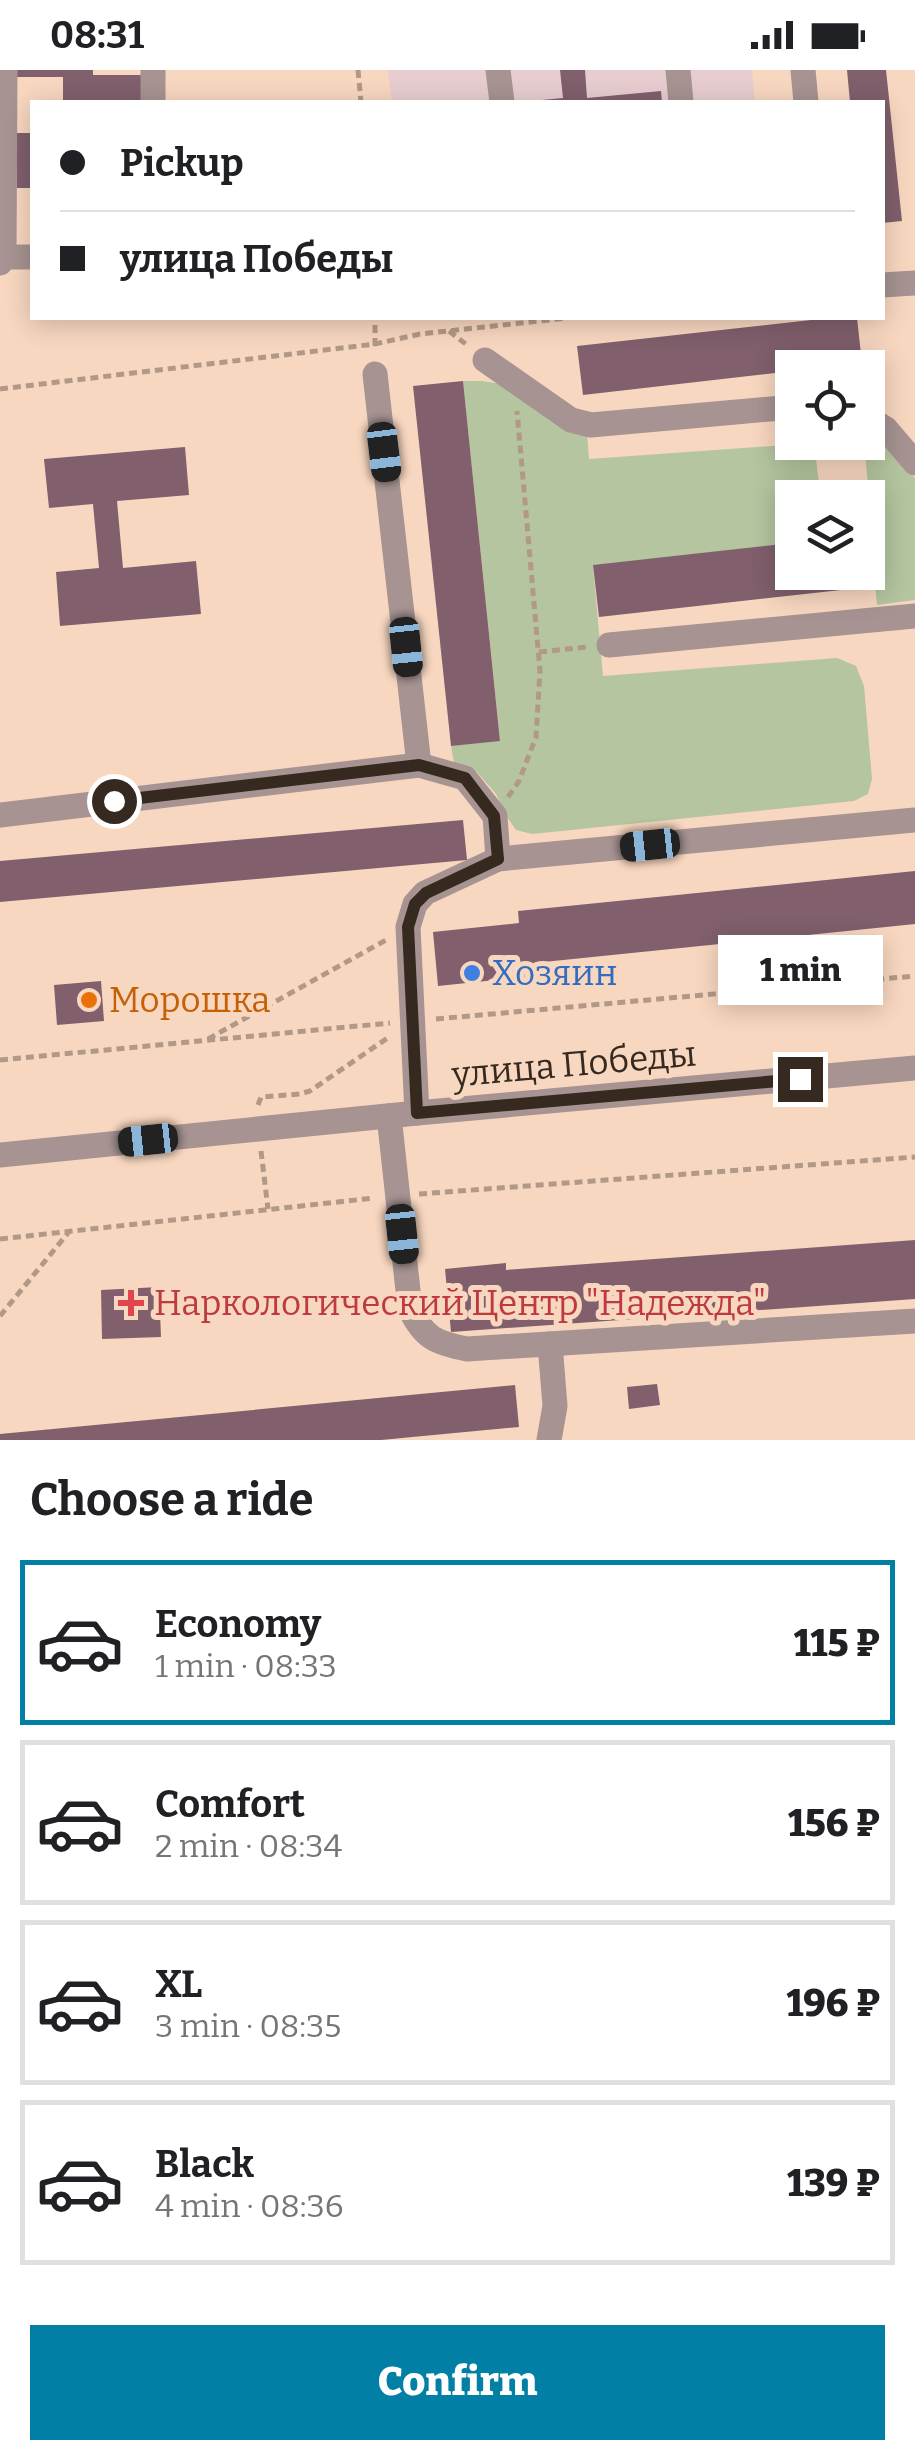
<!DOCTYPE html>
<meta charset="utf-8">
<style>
:root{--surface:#fff;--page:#f6f6f6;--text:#202124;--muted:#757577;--line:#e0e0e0;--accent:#017fa5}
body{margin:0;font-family:Bitter,serif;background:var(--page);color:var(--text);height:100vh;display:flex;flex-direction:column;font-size:38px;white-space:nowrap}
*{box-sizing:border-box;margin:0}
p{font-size:32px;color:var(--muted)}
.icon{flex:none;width:55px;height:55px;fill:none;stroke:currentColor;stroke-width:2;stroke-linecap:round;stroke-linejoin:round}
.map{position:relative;height:1370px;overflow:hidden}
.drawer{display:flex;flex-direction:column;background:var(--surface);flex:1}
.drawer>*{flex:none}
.top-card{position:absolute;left:30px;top:30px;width:855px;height:220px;border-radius:0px;box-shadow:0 5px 25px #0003;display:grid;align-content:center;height:220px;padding:0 30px;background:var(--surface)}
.controls{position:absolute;left:775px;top:280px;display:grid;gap:20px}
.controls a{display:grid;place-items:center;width:110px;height:110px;border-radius:0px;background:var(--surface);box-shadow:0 5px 25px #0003;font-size:50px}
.end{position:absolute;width:45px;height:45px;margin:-22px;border:12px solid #362920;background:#fff;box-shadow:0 0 0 5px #fff}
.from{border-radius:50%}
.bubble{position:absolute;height:70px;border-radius:0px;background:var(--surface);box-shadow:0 5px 25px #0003;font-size:32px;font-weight:800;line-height:70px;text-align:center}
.car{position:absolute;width:30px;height:60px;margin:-30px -15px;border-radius:12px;box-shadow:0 0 8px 2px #0007;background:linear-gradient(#222 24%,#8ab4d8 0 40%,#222 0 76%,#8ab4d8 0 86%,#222 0)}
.top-card b{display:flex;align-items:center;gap:35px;height:95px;font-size:38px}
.top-card b+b{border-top:2px solid var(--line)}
.top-card i{width:25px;height:25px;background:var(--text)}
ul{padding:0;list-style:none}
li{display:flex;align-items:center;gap:30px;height:165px;margin:0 20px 15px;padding:0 10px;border:5px solid var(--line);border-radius:0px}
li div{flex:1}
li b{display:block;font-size:38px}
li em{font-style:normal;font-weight:800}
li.current{border-color:var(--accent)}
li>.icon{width:90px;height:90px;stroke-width:1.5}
h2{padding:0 30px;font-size:45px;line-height:120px}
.button{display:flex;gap:20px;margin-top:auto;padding:20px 30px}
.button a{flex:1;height:115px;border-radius:0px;background:var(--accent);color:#fff;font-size:40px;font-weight:800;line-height:115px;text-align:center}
.status{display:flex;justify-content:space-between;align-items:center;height:70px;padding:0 50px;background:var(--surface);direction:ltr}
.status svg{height:28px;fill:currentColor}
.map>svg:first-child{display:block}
.education{fill:#e7cdd0}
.green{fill:#b4c59f}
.building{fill:#815f6d}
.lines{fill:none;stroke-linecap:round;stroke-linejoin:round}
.path{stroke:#b29987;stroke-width:5;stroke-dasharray:8 5;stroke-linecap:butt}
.minor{stroke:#a69392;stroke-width:25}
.route{stroke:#362920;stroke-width:12}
.shop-dot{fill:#3f7fe0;stroke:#f8d7c0;stroke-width:4}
.food-dot{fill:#e8710a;stroke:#f8d7c0;stroke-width:4}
.health-dot{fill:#e0444e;stroke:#f8d7c0;stroke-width:4}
.labels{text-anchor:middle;stroke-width:10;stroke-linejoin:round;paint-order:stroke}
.shop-label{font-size:35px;fill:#366cbe;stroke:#f8d7c0;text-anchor:start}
.food-label{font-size:35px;fill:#c56008;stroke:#f8d7c0;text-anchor:start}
.street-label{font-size:35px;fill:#362920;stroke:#f8d7c0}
.health-label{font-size:35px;fill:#be3a42;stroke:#f8d7c0;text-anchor:start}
</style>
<div class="status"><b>08:31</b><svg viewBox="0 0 49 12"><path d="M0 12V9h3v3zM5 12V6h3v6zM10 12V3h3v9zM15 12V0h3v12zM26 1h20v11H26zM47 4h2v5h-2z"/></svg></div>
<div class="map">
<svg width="915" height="1370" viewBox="0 0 915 1370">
<rect width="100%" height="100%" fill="#f8d7c0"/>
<!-- education -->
<polygon class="education" points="388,0 752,0 755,32 392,32"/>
<!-- green -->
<polygon class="green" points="463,311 482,311 502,314 587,364 589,389 814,373 820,422 868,416 864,373 868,372 868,370 884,376 915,408 915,530 877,535 870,464 868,465 868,428 792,428 792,473 593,496 603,606 837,588 856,596 864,616 872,709 868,724 854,731 532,764 516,760 507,747 496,724 476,701 454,693 451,676 500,670"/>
<!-- building -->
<g class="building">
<polygon points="17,0 93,0 93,5 143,5 143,32 63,32 63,7 17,7"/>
<polygon points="560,0 585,0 587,28 661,21 662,32 542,32 542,30 563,28"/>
<polygon points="847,0 886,0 902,151 882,153 882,32 850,32"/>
<rect x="17" y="63" width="15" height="55"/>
<polygon points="829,248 857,248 862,293 826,298 792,298 792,301 583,325 577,276"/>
<polygon points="463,311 500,671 451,676 413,316"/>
<polygon points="185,377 189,425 117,431 123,498 196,491 201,544 60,556 56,502 99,498 93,434 49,438 44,389"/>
<polygon points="871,464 877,516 599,547 593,495 792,473 792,502 868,502 868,465"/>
<polygon points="463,750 467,790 0,832 0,791"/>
<polygon points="915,801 915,854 524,894 525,907 438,916 433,862 519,853 518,841"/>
<polygon points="101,911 104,951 57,955 54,915"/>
<polygon points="915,1170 915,1229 451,1262 445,1199 506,1193 506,1200"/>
<polygon points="159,1217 161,1267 102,1269 101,1220"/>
<polygon points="657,1314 660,1335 629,1339 627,1317"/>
<polygon points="515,1315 519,1357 381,1370 0,1370 0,1364"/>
</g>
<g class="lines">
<!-- path -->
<g class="path">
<polyline points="358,0 361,32"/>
<polyline points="449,261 467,275"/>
<polyline points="375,276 375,248"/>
<polyline points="0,319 375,274 420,264 567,248"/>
<polyline points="539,582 587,577"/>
<polyline points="508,727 519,711 536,667 540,601 517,341"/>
<polyline points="436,949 915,906"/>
<polyline points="208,969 386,870"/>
<polyline points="0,990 390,953"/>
<polyline points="258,1035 261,1027 300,1024 310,1021 389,967"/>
<polyline points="261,1081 268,1139"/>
<polyline points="419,1124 915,1087"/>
<polyline points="0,1169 374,1128"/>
<polyline points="0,1246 68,1163"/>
</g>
<!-- minor -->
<g class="minor">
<polyline points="153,0 153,32"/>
<polyline points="498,0 502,32"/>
<polyline points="678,0 681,32"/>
<polyline points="803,0 806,32"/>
<polyline points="4,187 32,187"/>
<polyline points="0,193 4,187 5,0"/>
<polyline points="882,215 915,213"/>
<polyline points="485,290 571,350 591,355 792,337"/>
<polyline points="868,348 886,359 915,393"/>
<polyline points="609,575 915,546"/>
<polyline points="419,695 465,708 495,746 498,789"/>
<polyline points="0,745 419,695 375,304"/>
<polyline points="417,1043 408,857 415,834 425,823 498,789 915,750"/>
<path d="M389,1046L410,1239C424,1268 436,1273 467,1279L915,1251"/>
<polyline points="0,1085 417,1043 915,998"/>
<polyline points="549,1370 555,1336 550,1274"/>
</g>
</g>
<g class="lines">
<!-- route -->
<polyline class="route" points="114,731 419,695 465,708 494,746 498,789 426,823 415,834 408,857 417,1043 800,1009"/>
</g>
<!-- markers -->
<circle class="shop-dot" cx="472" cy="903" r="10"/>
<circle class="food-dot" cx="89" cy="930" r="10"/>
<path class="health-dot" d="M126 1218h10v10h10v10h-10v10h-10v-10h-10v-10h10z"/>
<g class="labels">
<!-- shop labels -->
<g class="shop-label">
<text x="492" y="915">Хозяин</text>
</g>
<!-- food labels -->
<g class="food-label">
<text x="109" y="942">Морошка</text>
</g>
<!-- street labels -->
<g class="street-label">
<text transform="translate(574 994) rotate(-5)" y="12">улица Победы</text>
</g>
<!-- health labels -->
<g class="health-label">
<text x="154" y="1245">Наркологический Центр "Надежда"</text>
</g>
</g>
</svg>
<div class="controls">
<a><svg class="icon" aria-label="locate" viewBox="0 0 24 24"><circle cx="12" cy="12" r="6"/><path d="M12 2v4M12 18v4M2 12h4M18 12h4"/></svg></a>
<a><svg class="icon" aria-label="layers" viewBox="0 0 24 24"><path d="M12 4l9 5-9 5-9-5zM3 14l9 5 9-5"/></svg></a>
</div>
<i class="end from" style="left:114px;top:731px"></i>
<i class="end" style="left:800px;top:1009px"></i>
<div class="bubble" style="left:718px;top:865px;width:165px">1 min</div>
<i class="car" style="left:384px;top:382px;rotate:173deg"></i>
<i class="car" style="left:406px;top:577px;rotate:174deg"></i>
<i class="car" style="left:650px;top:775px;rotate:264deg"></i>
<i class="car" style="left:148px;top:1070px;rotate:264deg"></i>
<i class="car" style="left:402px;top:1164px;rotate:174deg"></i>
<div class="top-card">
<b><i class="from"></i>Pickup</b>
<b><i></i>улица Победы</b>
</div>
</div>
<section class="drawer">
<h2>Choose a ride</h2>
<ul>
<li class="current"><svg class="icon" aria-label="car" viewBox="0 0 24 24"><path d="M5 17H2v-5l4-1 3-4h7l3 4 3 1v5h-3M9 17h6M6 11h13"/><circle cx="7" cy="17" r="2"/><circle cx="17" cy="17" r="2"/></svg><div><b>Economy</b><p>1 min · 08:33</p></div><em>115 ₽</em></li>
<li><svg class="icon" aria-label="car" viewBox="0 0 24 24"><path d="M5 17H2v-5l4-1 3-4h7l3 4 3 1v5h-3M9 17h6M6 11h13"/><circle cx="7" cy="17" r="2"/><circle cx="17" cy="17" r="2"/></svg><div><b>Comfort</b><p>2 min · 08:34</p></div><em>156 ₽</em></li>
<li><svg class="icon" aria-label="car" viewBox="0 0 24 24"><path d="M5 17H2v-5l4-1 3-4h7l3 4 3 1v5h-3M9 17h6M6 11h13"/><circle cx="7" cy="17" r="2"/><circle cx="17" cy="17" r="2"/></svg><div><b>XL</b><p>3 min · 08:35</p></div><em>196 ₽</em></li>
<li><svg class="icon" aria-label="car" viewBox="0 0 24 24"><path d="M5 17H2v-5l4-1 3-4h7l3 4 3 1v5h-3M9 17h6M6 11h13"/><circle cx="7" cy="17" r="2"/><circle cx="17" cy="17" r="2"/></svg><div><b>Black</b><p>4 min · 08:36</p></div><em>139 ₽</em></li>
</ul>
<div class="button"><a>Confirm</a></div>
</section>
